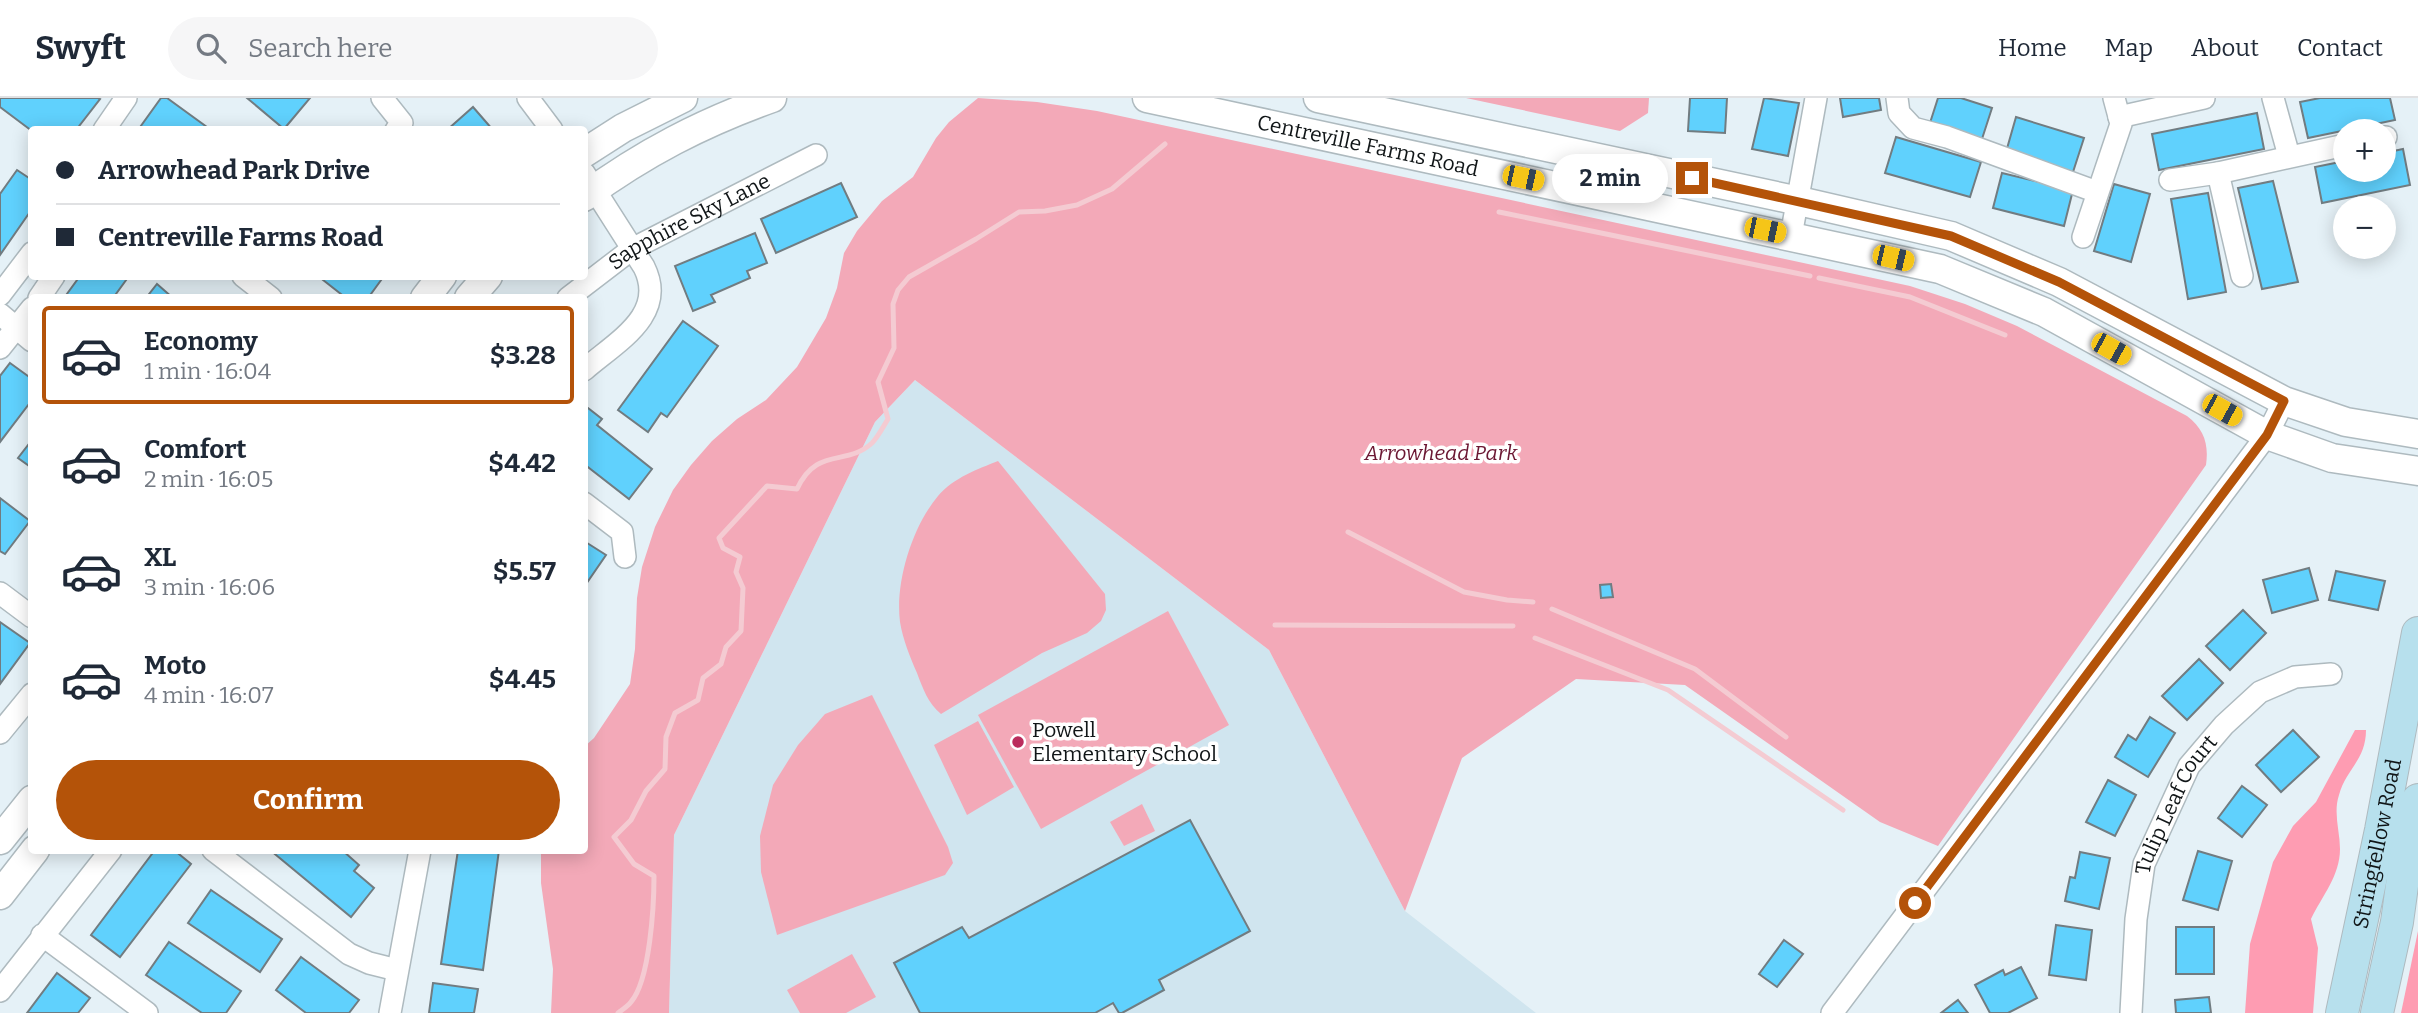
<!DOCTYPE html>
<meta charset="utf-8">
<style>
:root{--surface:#fff;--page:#f6f6f7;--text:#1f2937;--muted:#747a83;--line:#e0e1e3;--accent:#b45309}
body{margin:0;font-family:Bitter,serif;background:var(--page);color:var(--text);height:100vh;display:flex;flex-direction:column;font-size:26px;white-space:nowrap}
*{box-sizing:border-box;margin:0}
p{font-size:23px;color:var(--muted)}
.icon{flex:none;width:38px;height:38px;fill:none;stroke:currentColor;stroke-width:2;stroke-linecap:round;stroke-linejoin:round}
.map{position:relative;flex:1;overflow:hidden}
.details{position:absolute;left:28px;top:196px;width:560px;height:560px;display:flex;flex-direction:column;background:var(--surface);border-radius:7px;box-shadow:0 4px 18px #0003}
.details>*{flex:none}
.hud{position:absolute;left:28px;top:28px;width:560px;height:154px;border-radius:7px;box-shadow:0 4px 18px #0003;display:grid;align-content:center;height:154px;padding:0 28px;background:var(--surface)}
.tools{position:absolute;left:2333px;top:21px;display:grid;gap:14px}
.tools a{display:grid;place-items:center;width:63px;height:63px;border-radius:50%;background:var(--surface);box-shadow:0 4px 18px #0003;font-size:35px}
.end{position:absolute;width:32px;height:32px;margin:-16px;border:9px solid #b45309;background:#fff;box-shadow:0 0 0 4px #fff}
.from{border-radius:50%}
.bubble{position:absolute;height:49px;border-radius:24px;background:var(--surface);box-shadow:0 4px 18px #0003;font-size:23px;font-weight:700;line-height:49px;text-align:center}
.car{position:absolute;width:21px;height:42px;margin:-21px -10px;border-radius:9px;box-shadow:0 0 5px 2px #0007;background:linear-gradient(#f5c518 24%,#345 0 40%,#f5c518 0 76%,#345 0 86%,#f5c518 0)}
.hud b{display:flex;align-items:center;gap:24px;height:66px;font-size:26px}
.hud b+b{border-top:2px solid var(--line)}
.hud i{width:18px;height:18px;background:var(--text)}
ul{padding:12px 0 0;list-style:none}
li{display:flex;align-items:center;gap:21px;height:98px;margin:0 14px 10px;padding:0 14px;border:4px solid transparent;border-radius:7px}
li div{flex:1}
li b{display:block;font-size:26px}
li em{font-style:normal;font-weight:700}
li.active{border-color:var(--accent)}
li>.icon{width:63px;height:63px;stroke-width:1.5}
.button{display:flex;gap:14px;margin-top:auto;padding:14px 28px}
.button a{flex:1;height:80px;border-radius:42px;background:var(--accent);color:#fff;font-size:28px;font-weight:700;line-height:80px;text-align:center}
header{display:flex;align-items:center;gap:42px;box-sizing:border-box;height:98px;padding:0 35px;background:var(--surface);border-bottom:2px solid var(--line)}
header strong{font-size:33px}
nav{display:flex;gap:38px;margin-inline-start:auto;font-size:24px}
.search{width:490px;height:63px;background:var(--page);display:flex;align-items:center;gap:18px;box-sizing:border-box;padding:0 24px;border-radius:38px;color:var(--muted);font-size:26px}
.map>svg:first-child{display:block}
.built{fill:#d0e5ef}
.green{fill:#f3a9b8}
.forest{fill:#fe9cb2}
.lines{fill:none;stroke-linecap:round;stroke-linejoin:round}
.stream{stroke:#f4cbd2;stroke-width:5}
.building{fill:#60d1fd;stroke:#717c81;stroke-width:2}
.minor-casing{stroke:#aebabf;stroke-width:24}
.tertiary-casing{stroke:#aebabf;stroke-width:31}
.secondary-casing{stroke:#aebabf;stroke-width:34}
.minor{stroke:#fff;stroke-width:21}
.tertiary{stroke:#fff;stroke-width:28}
.secondary{stroke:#b7e0ed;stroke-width:32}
.route{stroke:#b45309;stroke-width:9}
.poi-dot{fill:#bb2d5d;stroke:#fff;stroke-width:2.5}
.labels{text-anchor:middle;stroke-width:7;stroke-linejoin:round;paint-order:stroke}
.street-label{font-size:21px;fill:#101517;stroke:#fff}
.park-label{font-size:21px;font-style:italic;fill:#6b1733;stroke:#fff}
.poi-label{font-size:21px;fill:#101517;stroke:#fff;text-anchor:start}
</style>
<header>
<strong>Swyft</strong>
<div class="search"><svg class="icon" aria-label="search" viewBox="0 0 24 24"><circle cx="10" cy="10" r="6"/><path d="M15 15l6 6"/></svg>Search here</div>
<nav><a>Home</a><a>Map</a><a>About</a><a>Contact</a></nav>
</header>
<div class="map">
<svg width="2418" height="915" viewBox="0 0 2418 915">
<rect width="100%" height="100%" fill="#e5f1f7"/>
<!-- built -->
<polygon class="built" points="915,282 1269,552 1405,813 1536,915 669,915 674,737 875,324"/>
<!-- green -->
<g class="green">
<path d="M978,0L1037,4L1097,13L1910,188L1965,206L2017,228L2187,318C2204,331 2209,346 2206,367L1938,748L1880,724L1685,587L1576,581L1462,660L1405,813L1269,552L915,282L875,324L674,737L669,915H551L553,871L541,785V753L584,752L585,648L594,640L630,586L635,551L637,500L642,469L655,429L673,392L691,367L712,343L737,321L766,302L797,269L826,220L837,190L844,155L857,133L882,103L913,79L936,40L949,24Z"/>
<polygon points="1466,0 1649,0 1648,15 1620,33"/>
<path d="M998,363L1105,496L1106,512L1101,523L1087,535L1042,555L941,616C928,605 923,591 917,575C910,559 903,542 900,524C895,484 912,429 938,398C953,380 978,371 998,363Z"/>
<polygon points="1168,513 1229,627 1041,731 978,617"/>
<polygon points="872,597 948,749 953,765 945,777 777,837 761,774 760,738 773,687 798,647 825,616"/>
<polygon points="978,623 1014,689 967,717 934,647"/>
<polygon points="1142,706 1155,733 1124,748 1110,724"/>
<polygon points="852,856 876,899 846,915 800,915 787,892"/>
</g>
<!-- forest -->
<g class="forest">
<path d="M2355,632H2366C2366,662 2346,671 2339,697C2333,715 2340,733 2340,751C2340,778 2322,798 2311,821L2318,850L2313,915H2245L2250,846L2273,764L2293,728L2316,704Z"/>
<polygon points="2418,833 2418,915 2401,915"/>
</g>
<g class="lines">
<!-- stream -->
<g class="stream">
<polyline points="1499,114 1810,178"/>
<polyline points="1819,180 1910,199 2005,237"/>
<polyline points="1348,434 1464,494 1507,502 1533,504"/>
<polyline points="1552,511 1695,571 1786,639"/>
<polyline points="1275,527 1513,528"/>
<polyline points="1535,540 1668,592 1843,712"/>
<path d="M618,915C622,912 628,908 631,904C650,882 654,807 654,778L634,766L614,739L631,722L646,693L665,671L666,639L675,615L698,602L703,580L721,566L726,549L741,533L743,490L736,474L740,459L723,450L719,440L767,388L797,391C817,348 846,369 872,345C878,339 883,329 888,321L878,284L894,250L893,206L898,192L909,179L976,141L1019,114L1045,113L1077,107L1112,91L1165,46"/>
</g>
</g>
<!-- building -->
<g class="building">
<polygon points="0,0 98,0 100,1 76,32 32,33 0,9"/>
<polygon points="161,0 167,0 211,32 138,32"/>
<polygon points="247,0 310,0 284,31"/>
<polygon points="1690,0 1727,0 1725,35 1688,33"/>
<polygon points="1764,0 1799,5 1788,58 1752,51"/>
<polygon points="1840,0 1879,0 1881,12 1843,19"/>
<polygon points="1938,0 1961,0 1992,10 1981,44 1929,28"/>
<polygon points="2320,0 2390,0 2395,22 2308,40 2300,4"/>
<polygon points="473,9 493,32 447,32"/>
<polygon points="2257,15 2264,51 2159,72 2152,36"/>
<polygon points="2016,19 2084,40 2073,74 2006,54"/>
<polygon points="1896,39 1981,64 1970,99 1885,75"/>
<polygon points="2403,51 2410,87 2322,105 2315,69 2345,63 2345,72 2384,72 2384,55"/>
<polygon points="17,72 32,82 32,111 0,157 0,96"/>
<polygon points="2002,75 2073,92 2064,128 1993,110"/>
<polygon points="2273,83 2298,184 2262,191 2238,90"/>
<polygon points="841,85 857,119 776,155 761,121"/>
<polygon points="2114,86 2150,96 2131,164 2094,153"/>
<polygon points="2208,95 2226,194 2188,201 2171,101"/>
<polygon points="755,135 767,165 747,173 750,180 711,197 715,204 693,213 675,168"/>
<polygon points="80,178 129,178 113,200 64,200"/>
<polygon points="318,178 384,178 368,200 346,200"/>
<polygon points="157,186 173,200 146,200"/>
<polygon points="683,223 718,248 667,319 661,315 648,334 618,312"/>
<polygon points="10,265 32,281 32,302 0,344 0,278"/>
<polygon points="588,310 602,321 597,327 652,371 629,401 584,366 584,314"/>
<polygon points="32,342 32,370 18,360"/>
<polygon points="0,400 30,423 5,456 0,453"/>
<polygon points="584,443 606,457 584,489"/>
<polygon points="2309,470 2318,502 2272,515 2263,482"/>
<polygon points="2336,473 2385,483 2378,512 2329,502"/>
<polygon points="1611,486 1613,499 1601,500 1600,487"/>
<polygon points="2243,512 2266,535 2230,572 2206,548"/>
<polygon points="0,524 30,545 0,586"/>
<polygon points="2199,561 2223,585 2187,622 2162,598"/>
<polygon points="2150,619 2175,635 2148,679 2115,659 2128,637 2136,642"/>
<polygon points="2293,632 2319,659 2281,694 2256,667"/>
<polygon points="2108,682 2136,697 2115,738 2086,724"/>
<polygon points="2242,688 2267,707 2242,739 2218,720"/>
<polygon points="1190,722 1250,833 1159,882 1164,892 1122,915 1119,915 1113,905 1095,915 920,915 894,865 962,829 969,840"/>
<polygon points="155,752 174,752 191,766 120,859 91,837"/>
<polygon points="270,752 342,752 359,767 354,773 374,790 351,819"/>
<polygon points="458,752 499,752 483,872 441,866"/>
<polygon points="2198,753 2232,763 2218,812 2183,802"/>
<polygon points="2080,754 2110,760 2099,811 2065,803 2070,779 2075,780"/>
<polygon points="211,792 282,841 260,874 188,825"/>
<polygon points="2056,827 2092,832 2086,882 2049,877"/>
<rect x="2176" y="829" width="38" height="47"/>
<polygon points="1784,842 1803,856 1777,889 1759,876"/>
<polygon points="169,844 241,893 226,915 202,915 146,877"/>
<polygon points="301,859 359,902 349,915 306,915 276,892"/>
<polygon points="2021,869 2037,900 2008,915 1990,915 1975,887 2003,872 2005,877"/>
<polygon points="57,875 90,900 78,915 27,915"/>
<polygon points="433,885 478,891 474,915 429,915"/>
<polygon points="2209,899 2211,915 2176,915 2175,902"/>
<polygon points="1958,902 1968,915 1941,915"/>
</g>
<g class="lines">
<defs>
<g id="minor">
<polyline points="382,0 402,25 396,32"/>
<polyline points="528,0 552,32"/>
<polyline points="1897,0 1899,15 1913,30 1947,39 2097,94"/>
<polyline points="2273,0 2289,58"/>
<polyline points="2119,19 2204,0"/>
<polyline points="104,32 126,0"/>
<polyline points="2384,39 2386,39"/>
<path d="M584,75L644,169C668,217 616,244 584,272"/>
<polyline points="2218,75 2242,178"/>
<polyline points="2170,82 2218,75 2345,47"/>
<polyline points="1791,138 1816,0"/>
<polyline points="2083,139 2121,26 2114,0"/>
<polyline points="243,178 271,200"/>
<polyline points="0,197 32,155"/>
<polyline points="39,200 54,178"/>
<path id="s1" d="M568,200L632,151L816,57"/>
<polyline points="0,216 32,243"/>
<polyline points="0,250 32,210"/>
<polyline points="584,405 622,434 625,459"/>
<polyline points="0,495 32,519"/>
<polyline points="0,635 32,596"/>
<polyline points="213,752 349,856 369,865 397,872"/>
<polyline points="42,837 147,915"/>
<polyline points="0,893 111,752"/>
<polyline points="390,915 420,752"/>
<polyline points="1832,915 2267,337 2284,303"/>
<path id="s2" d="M2131,915L2136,821L2144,766L2189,668L2224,627L2260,594L2295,579L2331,576"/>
</g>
<g id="tertiary">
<path id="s3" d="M1147,0L1940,171L2044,214L2267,337L2332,360L2418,373"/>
<polyline points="1318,0 1799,103 1951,138 2059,184 2284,303 2346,324 2418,336"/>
<polyline points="584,55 623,30 683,0"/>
<path d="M584,99C644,55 702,25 772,0"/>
<polyline points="425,200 442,178"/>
<polyline points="469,200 488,178"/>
<polyline points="0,742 32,702"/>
<polyline points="0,797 35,752"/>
</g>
<g id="secondary">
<path id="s4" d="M2342,915L2381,732L2418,535"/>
<polyline points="2377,915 2397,824 2407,751 2418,702"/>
</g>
</defs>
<!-- minor casing -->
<use href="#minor" class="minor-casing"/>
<!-- tertiary casing -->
<use href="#tertiary" class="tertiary-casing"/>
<!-- secondary casing -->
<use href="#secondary" class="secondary-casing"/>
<!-- minor -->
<use href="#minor" class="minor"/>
<!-- tertiary -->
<use href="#tertiary" class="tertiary"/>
<!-- secondary -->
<use href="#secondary" class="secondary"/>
</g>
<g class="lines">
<!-- route -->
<polyline class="route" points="1692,80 1951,138 2059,184 2284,303 2267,337 1915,805"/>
</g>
<!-- markers -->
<circle class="poi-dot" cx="1018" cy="644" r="7"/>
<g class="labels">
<!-- street labels -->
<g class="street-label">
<text dy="7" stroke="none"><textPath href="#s3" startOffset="226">Centreville Farms Road</textPath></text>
<text dy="7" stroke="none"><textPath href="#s1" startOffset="144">Sapphire Sky Lane</textPath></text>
<text dy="7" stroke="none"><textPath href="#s2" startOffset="217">Tulip Leaf Court</textPath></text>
<text dy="7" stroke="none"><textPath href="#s4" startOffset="173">Stringfellow Road</textPath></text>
</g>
<!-- park labels -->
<g class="park-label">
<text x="1441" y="362">Arrowhead Park</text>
</g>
<!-- poi labels -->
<g class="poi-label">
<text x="1032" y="639">Powell<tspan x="1032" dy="24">Elementary School</tspan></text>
</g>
</g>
</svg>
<div class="tools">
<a>+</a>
<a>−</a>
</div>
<i class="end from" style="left:1915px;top:805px"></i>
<i class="end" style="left:1692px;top:80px"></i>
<div class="bubble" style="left:1552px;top:56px;width:116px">2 min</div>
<i class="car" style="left:1523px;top:80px;rotate:102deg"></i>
<i class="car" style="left:1765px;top:132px;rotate:102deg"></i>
<i class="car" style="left:1893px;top:160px;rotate:103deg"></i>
<i class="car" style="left:2111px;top:251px;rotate:119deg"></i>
<i class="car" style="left:2222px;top:312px;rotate:119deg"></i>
<div class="hud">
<b><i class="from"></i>Arrowhead Park Drive</b>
<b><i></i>Centreville Farms Road</b>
</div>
<section class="details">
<ul>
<li class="active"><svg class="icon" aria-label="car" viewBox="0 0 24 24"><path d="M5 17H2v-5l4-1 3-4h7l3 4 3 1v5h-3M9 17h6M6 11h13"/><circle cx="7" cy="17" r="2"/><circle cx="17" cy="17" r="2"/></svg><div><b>Economy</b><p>1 min · 16:04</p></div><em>$3.28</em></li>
<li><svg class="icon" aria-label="car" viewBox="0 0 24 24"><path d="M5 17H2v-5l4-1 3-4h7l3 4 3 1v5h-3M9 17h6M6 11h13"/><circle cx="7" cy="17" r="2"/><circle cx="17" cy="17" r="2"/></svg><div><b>Comfort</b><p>2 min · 16:05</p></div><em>$4.42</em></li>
<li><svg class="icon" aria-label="car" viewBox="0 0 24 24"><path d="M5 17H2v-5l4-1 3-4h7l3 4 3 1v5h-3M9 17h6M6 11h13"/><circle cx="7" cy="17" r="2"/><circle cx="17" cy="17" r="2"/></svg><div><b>XL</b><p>3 min · 16:06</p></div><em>$5.57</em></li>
<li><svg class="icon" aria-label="car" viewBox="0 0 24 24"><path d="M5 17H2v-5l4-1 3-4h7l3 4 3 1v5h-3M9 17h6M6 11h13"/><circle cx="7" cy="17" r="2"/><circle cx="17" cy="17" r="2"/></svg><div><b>Moto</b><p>4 min · 16:07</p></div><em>$4.45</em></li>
</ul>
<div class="button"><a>Confirm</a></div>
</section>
</div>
